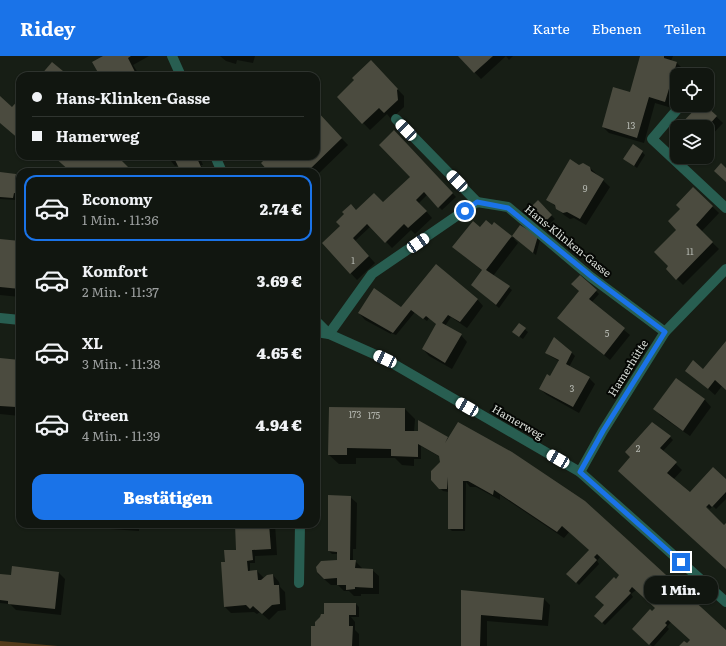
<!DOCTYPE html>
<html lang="de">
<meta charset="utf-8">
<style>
:root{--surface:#111610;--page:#1a1f19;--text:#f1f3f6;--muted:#9c9f9f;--line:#303530;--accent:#1a73e8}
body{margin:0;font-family:Literata,serif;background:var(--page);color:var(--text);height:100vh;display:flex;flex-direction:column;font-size:15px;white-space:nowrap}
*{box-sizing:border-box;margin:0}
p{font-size:13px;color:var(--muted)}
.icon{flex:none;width:22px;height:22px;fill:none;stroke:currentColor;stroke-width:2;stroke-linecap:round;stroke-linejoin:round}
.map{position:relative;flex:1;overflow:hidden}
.panel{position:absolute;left:16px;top:112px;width:304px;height:360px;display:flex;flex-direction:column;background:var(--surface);border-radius:12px;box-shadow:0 1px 3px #0004,0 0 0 1px var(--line)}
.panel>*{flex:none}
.top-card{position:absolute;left:16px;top:16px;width:304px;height:88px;border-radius:12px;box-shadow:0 1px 3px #0004,0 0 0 1px var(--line);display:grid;align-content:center;height:88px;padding:0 16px;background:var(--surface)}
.tools{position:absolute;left:670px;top:12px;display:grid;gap:8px}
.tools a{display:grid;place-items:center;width:44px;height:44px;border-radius:8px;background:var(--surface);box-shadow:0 1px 3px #0004,0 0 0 1px var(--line);font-size:20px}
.end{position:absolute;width:18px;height:18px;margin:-9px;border:5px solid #1a73e8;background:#fff;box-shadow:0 0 0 2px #fff}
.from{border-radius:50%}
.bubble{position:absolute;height:28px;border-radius:12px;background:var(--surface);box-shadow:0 1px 3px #0004,0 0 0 1px var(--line);font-size:13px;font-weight:800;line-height:28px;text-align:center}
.car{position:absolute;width:12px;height:24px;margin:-12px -6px;border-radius:5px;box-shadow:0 0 3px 1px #0007;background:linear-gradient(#fff 24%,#345 0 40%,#fff 0 76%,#345 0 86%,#fff 0)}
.top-card b{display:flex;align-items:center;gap:14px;height:38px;font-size:15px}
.top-card b+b{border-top:1px solid var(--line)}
.top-card i{width:10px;height:10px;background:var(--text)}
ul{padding:7px 0 0;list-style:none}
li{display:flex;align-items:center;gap:12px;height:66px;margin:0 8px 6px;padding:0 8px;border:2px solid transparent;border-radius:12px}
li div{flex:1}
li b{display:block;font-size:15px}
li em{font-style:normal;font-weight:800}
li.current{border-color:var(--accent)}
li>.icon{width:36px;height:36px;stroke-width:1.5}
.primary-button{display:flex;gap:8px;margin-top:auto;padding:8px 16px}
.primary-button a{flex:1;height:46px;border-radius:12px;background:var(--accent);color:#fff;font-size:16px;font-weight:800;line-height:46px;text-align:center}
header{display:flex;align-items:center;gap:24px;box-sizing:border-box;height:56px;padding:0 20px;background:var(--accent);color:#fff}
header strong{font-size:19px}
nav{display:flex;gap:22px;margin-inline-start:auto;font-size:14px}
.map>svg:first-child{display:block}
.green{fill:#543b1b}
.shadow{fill:#0007}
.building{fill:#4b4b3f}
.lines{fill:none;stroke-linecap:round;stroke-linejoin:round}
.minor{stroke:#285e51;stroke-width:10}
.route{stroke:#1a73e8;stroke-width:5}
.labels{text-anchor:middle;stroke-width:4;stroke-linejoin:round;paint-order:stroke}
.number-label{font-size:9px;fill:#b6b9b2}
.street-label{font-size:11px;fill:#d9ded8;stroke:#050704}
</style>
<header>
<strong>Ridey</strong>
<nav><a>Karte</a><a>Ebenen</a><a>Teilen</a></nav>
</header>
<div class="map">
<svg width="726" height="590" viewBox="0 0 726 590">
<rect width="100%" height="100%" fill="#171e15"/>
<!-- green -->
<polygon class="green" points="0,585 58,590 0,590"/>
<!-- shadow -->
<g class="shadow">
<polygon points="105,0 149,0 133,9 140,20 101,20"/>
<polygon points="220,0 255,0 253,7 237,4 236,8 226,5"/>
<polygon points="459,0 513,0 509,4 506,0 481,23"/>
<polygon points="641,0 673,0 671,5 677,7 683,13 682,19 677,19 677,34 672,52 655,47 644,87 609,77 603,71 631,37"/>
<polygon points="377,12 404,40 404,51 391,63 387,58 370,74 338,41"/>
<polygon points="701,49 704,49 723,67 707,84 707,71 679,71"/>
<polygon points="316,56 348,89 316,120 316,116 271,116 269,100 316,100"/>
<polygon points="394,75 456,141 442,154 427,139 419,147 432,162 415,178 411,174 392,192 371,170 355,185 375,207 357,224 323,187 356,155 383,147 411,121"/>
<polygon points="642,96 645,99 637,112 625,103"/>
<polygon points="167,100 199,100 203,109 201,109 203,114 199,116 182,116 179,109 175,110"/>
<polygon points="579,110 590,112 610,131 586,169 574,162 570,163 564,159 548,143"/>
<polygon points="0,117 15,119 18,122 18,125 20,125 20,140 16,139 16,144 0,143"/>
<polygon points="693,132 719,157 701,176 719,193 683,229 667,213 670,210 678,174"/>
<polygon points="538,146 555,163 548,169 532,152"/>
<polygon points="494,168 512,182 520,171 540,184 536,199 515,182 514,183 518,187 493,220 512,234 499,252 476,232 483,215 453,191 481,172 492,170"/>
<polygon points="0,184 20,186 20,241 0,239"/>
<polygon points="580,220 599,238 591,247 630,279 610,304 559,262 580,235"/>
<polygon points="477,243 483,250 467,272 451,261 445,270 461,279 467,286 452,313 429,300 423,293 437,268 429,262 427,265 415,256 396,279 391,277 391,278 365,264 359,257"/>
<polygon points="519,269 528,276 523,283 517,279"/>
<polygon points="726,287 726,333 722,330 715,339 705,330 703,314"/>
<polygon points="547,297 572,297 575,300 569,311 589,322 595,328 579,357 547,339 540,333 551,321 559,305 550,300"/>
<polygon points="0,303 20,306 20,360 0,358"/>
<polygon points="676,324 705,344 711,351 690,380 661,360 655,353"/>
<polygon points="405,353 415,363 414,376 447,382 726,576 726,590 681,590 687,588 690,584 671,566 667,571 669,573 654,590 652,590 636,576 656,552 636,534 631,538 633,541 605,569 595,560 605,549 616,524 620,519 600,501 597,505 599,508 579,529 571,521 590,494 569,476 564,482 500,439 500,444 476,431 470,431 466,426 465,475 452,475 449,472 449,436 443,435 432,424 441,407 440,401 421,390 421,403 414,403 414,410 402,409 395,402 356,402 356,408 339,408 329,399"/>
<polygon points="670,381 673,384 663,395 682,414 673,424 690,438 726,424 726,443 716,453 713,450 710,453 706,450 705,451 724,470 726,468 726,512 626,421"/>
<polygon points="350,441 357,447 356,493 353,493 353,505 355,505 362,512 362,513 372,514 379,520 379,538 361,538 361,540 354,540 349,535 344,535 338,529 331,529 318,518 317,514 320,507 325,505 338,505 338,498 332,498 329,495"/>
<polygon points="40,468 139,468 139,475 111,473 107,470 99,470 99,473 42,470"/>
<polygon points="236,468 275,468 277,499 255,500 255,507 250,507 250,516 257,515 264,522 273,519 279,526 280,531 285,536 286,554 278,555 269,564 260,556 257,558 254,556 231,557 225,551 226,507 238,496"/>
<polygon points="59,517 65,523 61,559 16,554 10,548 0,547 0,519 11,520"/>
<polygon points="462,535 544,543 550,549 548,570 487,565 487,590 462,590"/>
<polygon points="356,548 359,551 359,561 351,561 355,566 355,574 359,578 359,590 312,590 316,571 326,559"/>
</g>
<!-- building -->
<g class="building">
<polygon points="103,0 131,0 128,2 137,20 100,20 92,6"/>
<polygon points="458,0 493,0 474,17"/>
<polygon points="640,0 664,0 664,2 677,6 665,46 649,41 637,82 602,71 613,31 630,36"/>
<polygon points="371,4 398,33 397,34 398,44 384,57 379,52 362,68 337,41 354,24 352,22"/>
<polygon points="52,6 69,20 40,20"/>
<polygon points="0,40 12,51 20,42 20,84 0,67"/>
<polygon points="699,49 705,49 717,60 707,71 678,71"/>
<polygon points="316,54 342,82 307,116 269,116 261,107 268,100 316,100"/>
<polygon points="394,74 453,137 438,152 424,136 416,144 427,155 408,172 404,168 385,187 367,168 353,182 369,200 350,218 322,187 340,170 336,166 344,158 342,156 351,148 356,154 374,137 383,146 410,121 379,89"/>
<polygon points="633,88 643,95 634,110 623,103"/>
<polygon points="53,100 117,100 130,113 127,116 71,116"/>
<polygon points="166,100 196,100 201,111 190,116 181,116 174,102 168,104"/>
<polygon points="570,103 579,109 583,107 590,111 591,115 604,123 580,163 567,156 563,157 556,153 555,149 546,144"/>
<polygon points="721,107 726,112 726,126 714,115"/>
<polygon points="0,116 16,118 15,124 20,124 20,138 14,137 13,142 0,141"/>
<polygon points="693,131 713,150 696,169 713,186 676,224 666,213 668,210 654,196 676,174 668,165 680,153 676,149"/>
<polygon points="538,144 552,159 545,166 530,152"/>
<polygon points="486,164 492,169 494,166 512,180 486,214 510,230 496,249 471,229 482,214 452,191 473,165 480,171"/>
<polygon points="520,169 538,180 533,197 512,180"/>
<polygon points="0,183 20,185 20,233 0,231"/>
<polygon points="436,208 478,243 460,266 448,259 442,267 462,278 445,307 422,293 436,268 426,260 423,263 411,254 393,277 358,257 374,232 401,251"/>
<polygon points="580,219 597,234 589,243 625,272 604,299 557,262 579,235 571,228"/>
<polygon points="519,267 526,272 519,281 512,276"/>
<polygon points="554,281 572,296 566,308 590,321 573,351 539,333 547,318 550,320 559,304 545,297"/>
<polygon points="726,285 726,334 715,324 708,333 685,315 693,304 703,313"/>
<polygon points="0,302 20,304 16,351 0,350"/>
<polygon points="676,322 705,343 683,375 653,353"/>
<polygon points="329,351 405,352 405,375 418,375 418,364 448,381 445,387 458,366 512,396 585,445 629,485 726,574 726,590 679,590 684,585 687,587 690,584 668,564 665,567 667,569 649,589 632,573 650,553 652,555 655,552 632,531 629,535 631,537 602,567 594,560 604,549 595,541 614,521 616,523 619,519 597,498 594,501 597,504 576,527 566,518 589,494 562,470 557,476 494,434 493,439 468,425 463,425 463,473 448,473 448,421 447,433 439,433 431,424 431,415 440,406 439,400 418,388 418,401 391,400 391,393 347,392 347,399 328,399"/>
<polygon points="652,366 671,380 660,392 677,406 667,417 690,436 713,411 726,423 726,436 712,451 709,448 706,451 724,469 726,467 726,513 618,415 630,401 625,396"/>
<polygon points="328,439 351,440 350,504 356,504 355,512 373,513 373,532 355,531 355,533 346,534 346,529 337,529 337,522 324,523 317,516 316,511 321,505 337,504 337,496 328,495"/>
<polygon points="235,468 269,468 271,493 252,494 253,504 247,505 248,515 257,514 258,524 261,524 267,519 273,518 274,529 279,529 280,548 272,549 262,558 253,550 250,553 246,549 224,551 221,506 225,506 224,494 236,494"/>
<polygon points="12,510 59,516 55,553 8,548 8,545 0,544 0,518 11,519"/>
<polygon points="461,534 544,542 542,564 481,559 480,590 461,590"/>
<polygon points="324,547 356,547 356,559 349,559 349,570 353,570 352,590 311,590 311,570 315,570 315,566 320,561 321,558 324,558"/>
</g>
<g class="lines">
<!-- minor -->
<g class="minor">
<polyline points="172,0 181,20"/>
<polyline points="681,49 652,83 726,152"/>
<polyline points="396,63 477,146"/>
<polyline points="215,100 222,116"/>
<polyline points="0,262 20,264"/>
<polyline points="316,265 329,278 385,303 580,416 726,546"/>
<polyline points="316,276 329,278 372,218 477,146 508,151 591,221 665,276"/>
<polyline points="580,416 603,375 665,276 726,213"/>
<polyline points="299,527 300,468"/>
</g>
</g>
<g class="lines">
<!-- route -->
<polyline class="route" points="465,155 477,146 508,152 592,221 665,276 603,375 580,416 681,506"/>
</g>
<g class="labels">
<!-- number labels -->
<g class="number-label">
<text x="631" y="73">13</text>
<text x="585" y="136">9</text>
<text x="690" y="199">11</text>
<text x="353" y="208">1</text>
<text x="607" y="281">5</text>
<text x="572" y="336">3</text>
<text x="355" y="362">173</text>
<text x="374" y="363">175</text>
<text x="638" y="396">2</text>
</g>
<!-- street labels -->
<g class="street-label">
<text transform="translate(568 185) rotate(39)" y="4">Hans-Klinken-Gasse</text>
<text transform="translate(628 312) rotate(-58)" y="4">Hamerhütte</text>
<text transform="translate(518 366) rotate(30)" y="4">Hamerweg</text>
</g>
</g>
</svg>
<div class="tools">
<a><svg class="icon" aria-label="locate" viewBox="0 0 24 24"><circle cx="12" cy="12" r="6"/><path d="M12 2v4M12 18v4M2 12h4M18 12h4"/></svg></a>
<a><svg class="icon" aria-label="layers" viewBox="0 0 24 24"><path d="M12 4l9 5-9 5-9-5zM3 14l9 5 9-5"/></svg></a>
</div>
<i class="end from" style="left:465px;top:155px"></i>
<i class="end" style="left:681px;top:506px"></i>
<div class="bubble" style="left:644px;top:520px;width:74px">1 Min.</div>
<i class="car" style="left:406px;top:74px;rotate:316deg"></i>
<i class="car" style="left:457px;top:125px;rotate:316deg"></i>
<i class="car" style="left:418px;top:187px;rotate:56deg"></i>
<i class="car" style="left:385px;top:303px;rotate:295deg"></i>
<i class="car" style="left:467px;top:351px;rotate:300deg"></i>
<i class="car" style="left:558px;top:403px;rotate:300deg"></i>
<div class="top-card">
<b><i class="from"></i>Hans-Klinken-Gasse</b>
<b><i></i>Hamerweg</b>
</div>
<section class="panel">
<ul>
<li class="current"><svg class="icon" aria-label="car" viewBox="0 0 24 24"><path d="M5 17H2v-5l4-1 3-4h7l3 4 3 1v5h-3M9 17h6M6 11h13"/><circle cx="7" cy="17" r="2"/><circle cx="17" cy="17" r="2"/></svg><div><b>Economy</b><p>1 Min. · 11:36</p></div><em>2.74 €</em></li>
<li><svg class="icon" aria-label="car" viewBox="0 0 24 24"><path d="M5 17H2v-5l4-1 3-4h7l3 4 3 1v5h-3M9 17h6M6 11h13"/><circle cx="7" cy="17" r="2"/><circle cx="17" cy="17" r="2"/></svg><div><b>Komfort</b><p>2 Min. · 11:37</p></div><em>3.69 €</em></li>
<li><svg class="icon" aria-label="car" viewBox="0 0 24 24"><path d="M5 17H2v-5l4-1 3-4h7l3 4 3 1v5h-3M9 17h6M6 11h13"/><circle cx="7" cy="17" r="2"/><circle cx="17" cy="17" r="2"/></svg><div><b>XL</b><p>3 Min. · 11:38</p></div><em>4.65 €</em></li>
<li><svg class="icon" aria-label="car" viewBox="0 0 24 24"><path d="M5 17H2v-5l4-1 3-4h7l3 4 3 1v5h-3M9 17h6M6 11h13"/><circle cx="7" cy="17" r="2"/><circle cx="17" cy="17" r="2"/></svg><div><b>Green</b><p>4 Min. · 11:39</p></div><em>4.94 €</em></li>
</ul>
<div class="primary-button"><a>Bestätigen</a></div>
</section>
</div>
